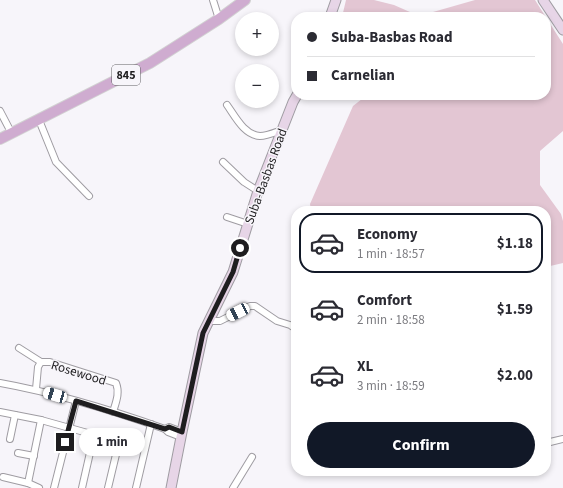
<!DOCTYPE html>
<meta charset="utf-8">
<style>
:root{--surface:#fff;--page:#f7f7f7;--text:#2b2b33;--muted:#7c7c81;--line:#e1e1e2;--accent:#111827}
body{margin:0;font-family:"Source Sans 3",sans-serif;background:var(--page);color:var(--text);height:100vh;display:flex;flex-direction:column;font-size:15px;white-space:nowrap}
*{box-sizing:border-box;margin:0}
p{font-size:13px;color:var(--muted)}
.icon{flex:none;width:22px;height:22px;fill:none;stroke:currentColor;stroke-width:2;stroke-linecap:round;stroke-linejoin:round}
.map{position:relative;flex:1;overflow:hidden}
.drawer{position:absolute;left:291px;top:206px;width:260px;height:270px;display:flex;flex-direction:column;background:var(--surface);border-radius:16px;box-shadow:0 2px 6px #0003}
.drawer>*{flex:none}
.top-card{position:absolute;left:291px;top:12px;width:260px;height:88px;border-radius:16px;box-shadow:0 2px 6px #0003;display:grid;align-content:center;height:88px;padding:0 16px;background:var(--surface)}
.fabs{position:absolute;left:235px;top:12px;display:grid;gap:8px}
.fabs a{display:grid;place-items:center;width:44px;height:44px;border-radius:50%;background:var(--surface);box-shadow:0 2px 6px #0003;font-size:20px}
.end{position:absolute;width:18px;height:18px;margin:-9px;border:5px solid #1e1d1f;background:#fff;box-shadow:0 0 0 2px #fff}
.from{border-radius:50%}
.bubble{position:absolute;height:28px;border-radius:14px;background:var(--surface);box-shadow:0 2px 6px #0003;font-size:13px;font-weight:700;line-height:28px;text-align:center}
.car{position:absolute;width:12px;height:24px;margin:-12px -6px;border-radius:5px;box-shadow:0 0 3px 1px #0007;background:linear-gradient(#fff 24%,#345 0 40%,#fff 0 76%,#345 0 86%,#fff 0)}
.top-card b{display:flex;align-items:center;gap:14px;height:38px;font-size:15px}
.top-card b+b{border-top:1px solid var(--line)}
.top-card i{width:10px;height:10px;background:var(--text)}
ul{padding:7px 0 0;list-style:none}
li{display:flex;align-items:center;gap:12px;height:60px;margin:0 8px 6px;padding:0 8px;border:2px solid transparent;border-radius:16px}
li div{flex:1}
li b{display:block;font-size:15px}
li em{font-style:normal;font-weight:700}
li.active{border-color:var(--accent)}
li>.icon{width:36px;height:36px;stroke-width:1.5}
.action{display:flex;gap:8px;margin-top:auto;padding:8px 16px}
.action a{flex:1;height:46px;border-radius:24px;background:var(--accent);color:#fff;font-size:16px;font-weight:700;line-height:46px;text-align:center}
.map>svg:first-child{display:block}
.green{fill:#e3c6d3}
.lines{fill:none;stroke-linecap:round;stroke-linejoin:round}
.street-casing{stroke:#9f9ca2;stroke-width:8}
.secondary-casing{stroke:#9f9ca2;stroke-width:11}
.primary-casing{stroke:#d2d2d2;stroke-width:12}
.street{stroke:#fff;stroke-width:6}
.secondary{stroke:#e7d5e7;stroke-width:9}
.primary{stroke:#cfacd0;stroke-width:10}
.route{stroke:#1e1d1f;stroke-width:5}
.labels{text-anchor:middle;stroke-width:3;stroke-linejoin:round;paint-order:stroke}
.shield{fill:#f7f5fa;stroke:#5f5e61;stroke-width:1}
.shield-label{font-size:12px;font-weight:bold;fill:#1e1d1f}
.street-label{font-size:13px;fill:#1e1d1f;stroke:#f7f5fa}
</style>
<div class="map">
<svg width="563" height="488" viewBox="0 0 563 488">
<rect width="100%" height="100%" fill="#f7f5fa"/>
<!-- green -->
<polygon class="green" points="346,0 374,0 394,5 419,16 475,0 535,0 563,44 563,131 540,151 540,185 561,214 563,221 563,263 546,267 546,211 311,211 310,204 353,106 367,95 546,95 546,17 342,17"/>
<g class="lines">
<defs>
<g id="street">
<polyline points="213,0 219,19"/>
<path d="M227,105C235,116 244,135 260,136C267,136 276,132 282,130"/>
<polyline points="0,111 12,134"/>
<polyline points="39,120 56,162 89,196"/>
<polyline points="223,162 244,182 258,191"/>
<polyline points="227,217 248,224"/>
<polyline points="209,321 220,321 250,306 255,306 277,321 290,325 296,329"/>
<path d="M19,348L41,362H50L116,383C120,393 116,402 113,412"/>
<path d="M0,383C56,393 111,410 165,429L168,432L181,437"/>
<polyline points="36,389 38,367 41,362"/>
<polyline points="0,412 41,420 145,449"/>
<polyline points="165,429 169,427 182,432"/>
<polyline points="10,439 15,415"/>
<polyline points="546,443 563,439"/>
<polyline points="18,453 34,456"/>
<polyline points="3,477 28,483 39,488"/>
<polyline points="28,483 41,420"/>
<polyline points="54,488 76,401"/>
<polyline points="82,488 94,435"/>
<polyline points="108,488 119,442"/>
<polyline points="136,488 151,424"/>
<polyline points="233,488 252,457"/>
</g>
<g id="secondary">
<polyline points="543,0 563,30"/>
<polyline points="330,17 336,0"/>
<polyline points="171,488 182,432 203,333 233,272 258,191 293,102 297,95"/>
</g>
<polyline id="primary" points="0,139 150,63 219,19 245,0"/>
</defs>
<!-- street casing -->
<use href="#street" class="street-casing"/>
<!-- secondary casing -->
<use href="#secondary" class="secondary-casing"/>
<!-- primary casing -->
<use href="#primary" class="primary-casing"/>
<!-- street -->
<use href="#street" class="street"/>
<!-- secondary -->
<use href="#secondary" class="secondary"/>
<!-- primary -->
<use href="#primary" class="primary"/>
</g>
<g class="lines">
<!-- route -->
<polyline class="route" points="65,442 76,401 165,429 169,427 182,432 203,333 233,272 240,248"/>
</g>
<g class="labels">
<!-- shield labels -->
<rect class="shield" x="112" y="65" width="28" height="20" rx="3"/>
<g class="shield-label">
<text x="126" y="79">845</text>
</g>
<!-- street labels -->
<g class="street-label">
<text transform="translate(265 176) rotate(-70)" y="5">Suba-Basbas Road</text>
<text transform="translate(79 372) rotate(17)" y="5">Rosewood</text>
</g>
</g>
</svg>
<div class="fabs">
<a>+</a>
<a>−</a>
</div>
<i class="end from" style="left:240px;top:248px"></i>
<i class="end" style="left:65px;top:442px"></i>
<div class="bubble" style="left:79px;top:428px;width:66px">1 min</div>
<i class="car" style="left:238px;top:312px;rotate:243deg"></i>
<i class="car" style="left:55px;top:395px;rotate:286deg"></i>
<div class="top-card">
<b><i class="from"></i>Suba-Basbas Road</b>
<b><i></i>Carnelian</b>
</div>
<section class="drawer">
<ul>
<li class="active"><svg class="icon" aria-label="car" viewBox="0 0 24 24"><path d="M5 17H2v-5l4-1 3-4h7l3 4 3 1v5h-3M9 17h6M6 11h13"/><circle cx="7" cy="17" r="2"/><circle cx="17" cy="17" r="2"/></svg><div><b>Economy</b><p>1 min · 18:57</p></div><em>$1.18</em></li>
<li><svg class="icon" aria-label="car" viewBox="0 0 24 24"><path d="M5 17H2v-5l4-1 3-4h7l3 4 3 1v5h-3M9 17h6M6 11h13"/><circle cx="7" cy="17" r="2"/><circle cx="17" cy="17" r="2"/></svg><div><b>Comfort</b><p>2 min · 18:58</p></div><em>$1.59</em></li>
<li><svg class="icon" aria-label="car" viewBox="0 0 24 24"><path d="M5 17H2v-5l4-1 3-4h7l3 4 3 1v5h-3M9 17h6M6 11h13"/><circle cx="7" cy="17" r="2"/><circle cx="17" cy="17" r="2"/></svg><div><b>XL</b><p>3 min · 18:59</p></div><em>$2.00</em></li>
</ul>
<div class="action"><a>Confirm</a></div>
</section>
</div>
